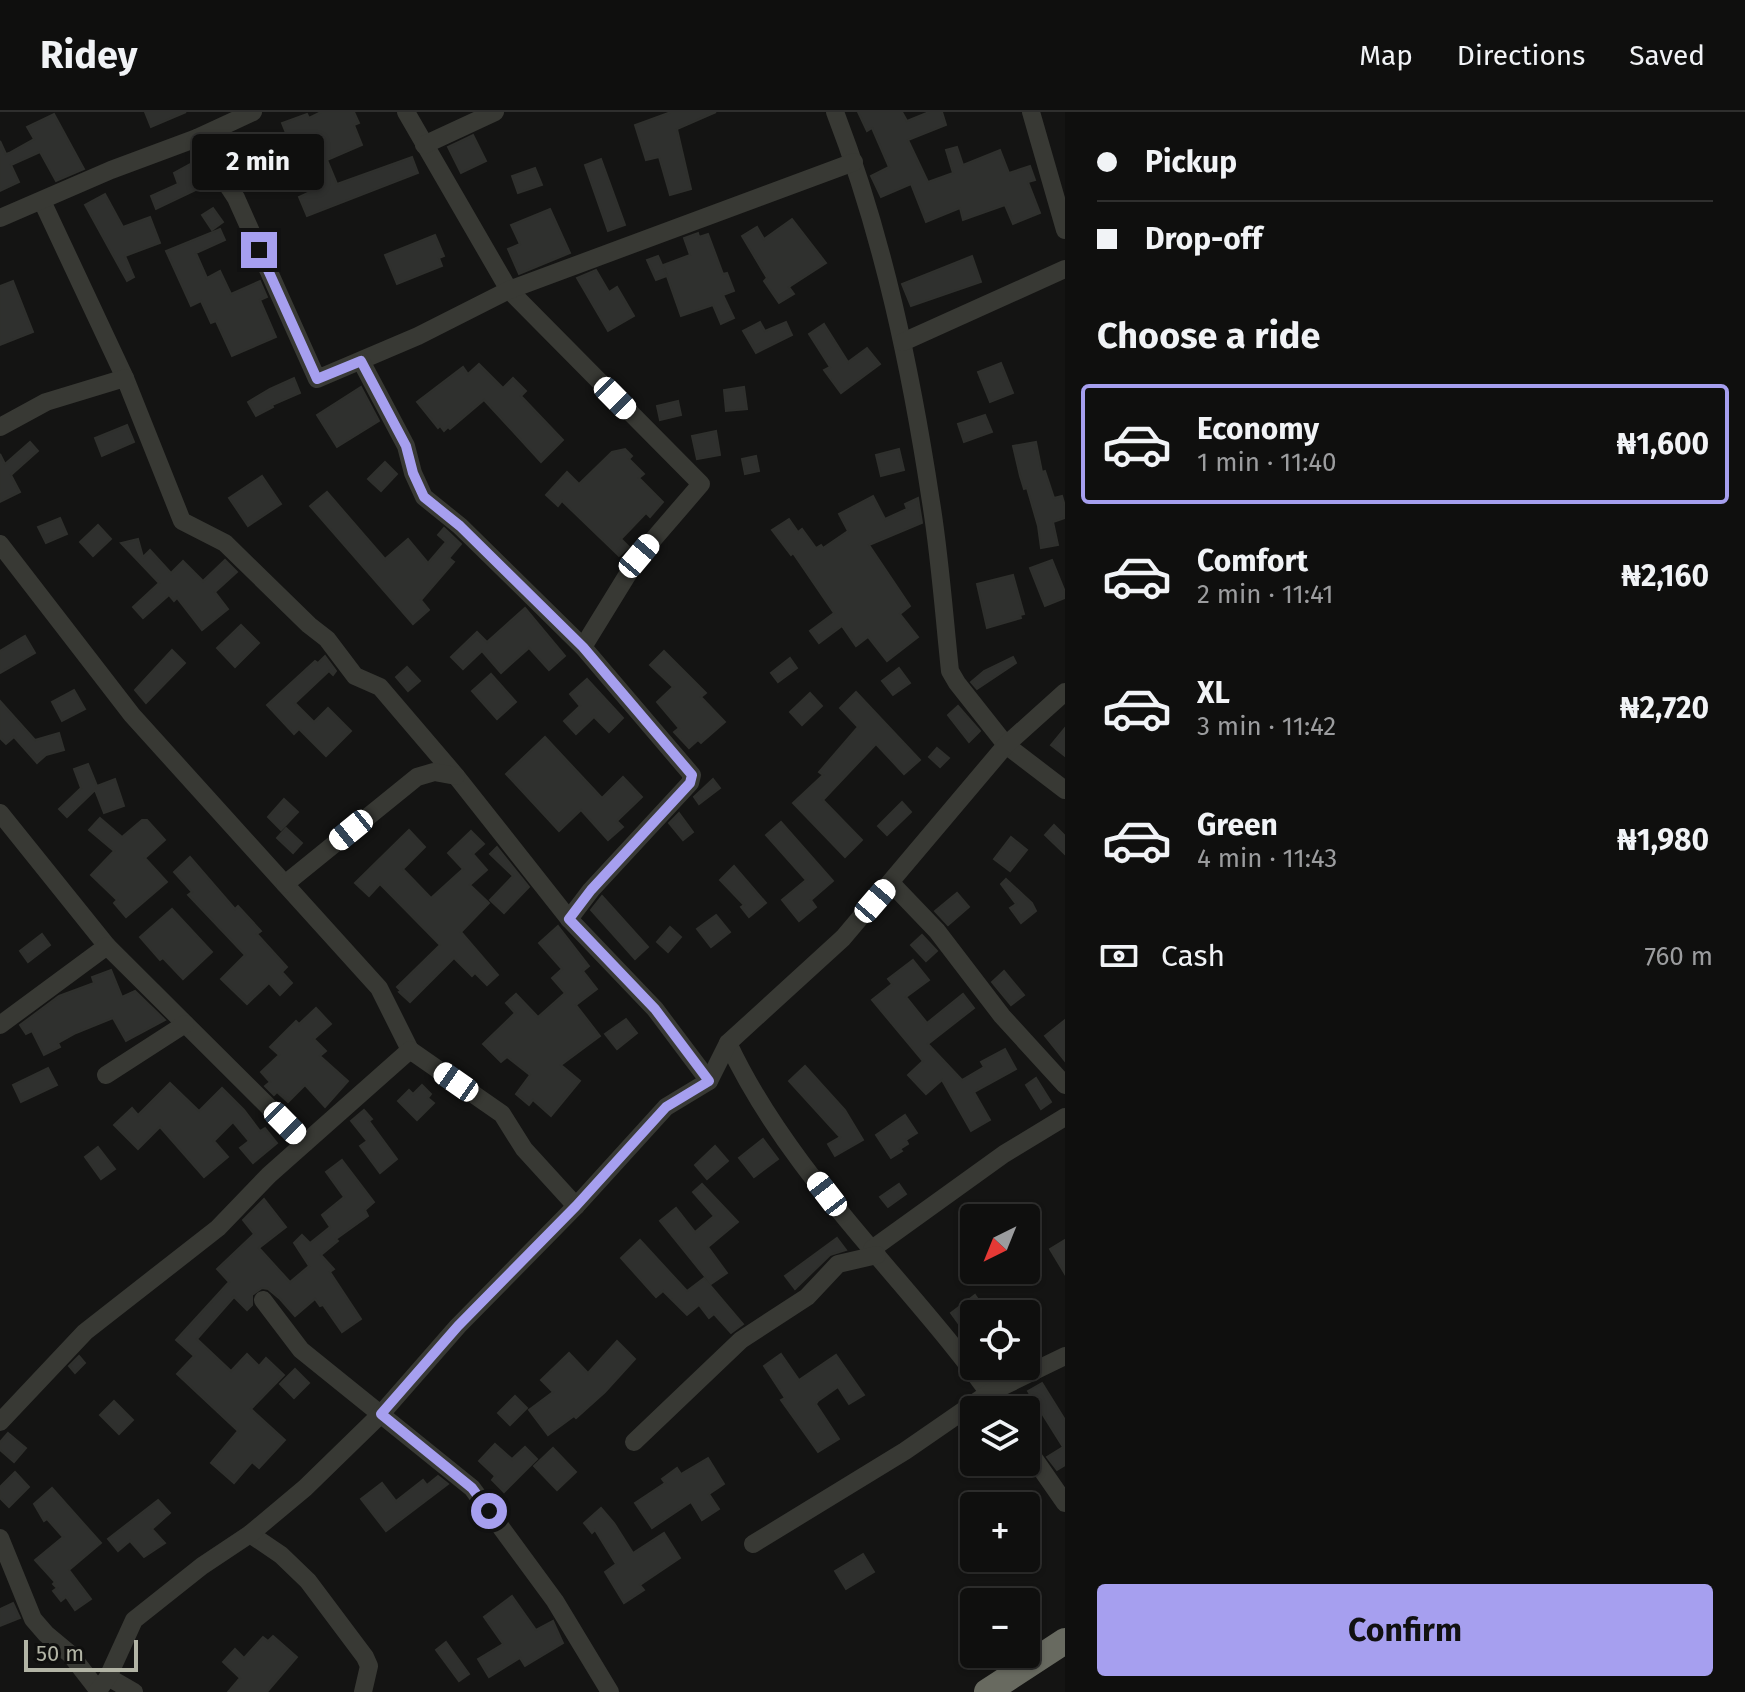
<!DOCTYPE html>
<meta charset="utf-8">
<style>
:root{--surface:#0f0f0e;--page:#1d1d1c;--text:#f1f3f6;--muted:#9b9c9e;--line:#2f2f2e;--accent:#a69fef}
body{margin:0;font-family:"Fira Sans",sans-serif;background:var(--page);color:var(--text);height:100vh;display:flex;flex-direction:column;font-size:30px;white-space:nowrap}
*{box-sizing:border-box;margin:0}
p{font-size:26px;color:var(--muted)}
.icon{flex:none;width:44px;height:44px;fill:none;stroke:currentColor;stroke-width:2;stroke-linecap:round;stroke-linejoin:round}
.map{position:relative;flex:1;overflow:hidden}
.drawer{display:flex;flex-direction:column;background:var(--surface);width:680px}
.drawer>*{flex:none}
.top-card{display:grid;align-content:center;height:176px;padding:0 32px;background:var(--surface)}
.needle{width:52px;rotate:223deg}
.buttons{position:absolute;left:960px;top:1092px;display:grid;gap:16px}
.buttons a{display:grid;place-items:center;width:80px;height:80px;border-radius:8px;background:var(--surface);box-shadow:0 2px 6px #0004,0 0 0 2px var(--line);font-size:40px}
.scale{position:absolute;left:24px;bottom:20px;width:114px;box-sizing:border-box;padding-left:8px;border:4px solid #b2b4a5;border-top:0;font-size:22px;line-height:28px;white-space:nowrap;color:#b2b4a5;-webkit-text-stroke:6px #0f0f0e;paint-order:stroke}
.end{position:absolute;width:36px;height:36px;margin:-18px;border:10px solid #a69fef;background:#111;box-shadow:0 0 0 4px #111}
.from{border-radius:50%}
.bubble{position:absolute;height:56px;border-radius:8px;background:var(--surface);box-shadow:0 2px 6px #0004,0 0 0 2px var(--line);font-size:26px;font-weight:700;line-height:56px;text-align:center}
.car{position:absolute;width:24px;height:48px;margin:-24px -12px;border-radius:10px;box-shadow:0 0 6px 2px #0007;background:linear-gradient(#fff 24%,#345 0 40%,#fff 0 76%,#345 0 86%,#fff 0)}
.top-card b{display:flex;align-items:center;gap:28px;height:76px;font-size:30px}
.top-card b+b{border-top:2px solid var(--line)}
.top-card i{width:20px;height:20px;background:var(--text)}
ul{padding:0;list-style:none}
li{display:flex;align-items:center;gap:24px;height:120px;margin:0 16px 12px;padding:0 16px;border:4px solid transparent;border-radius:8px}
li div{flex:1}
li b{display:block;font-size:30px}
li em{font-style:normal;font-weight:700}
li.current{border-color:var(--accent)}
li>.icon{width:72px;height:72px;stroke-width:1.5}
h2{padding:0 32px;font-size:36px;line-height:96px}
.pay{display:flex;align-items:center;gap:20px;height:88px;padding:0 32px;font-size:30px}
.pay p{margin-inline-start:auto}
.primary-button{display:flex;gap:16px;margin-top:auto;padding:16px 32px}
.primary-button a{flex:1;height:92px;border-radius:8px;background:var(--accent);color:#111;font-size:32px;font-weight:700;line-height:92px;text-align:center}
header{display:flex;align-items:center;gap:48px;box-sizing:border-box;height:112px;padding:0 40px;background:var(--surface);border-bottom:2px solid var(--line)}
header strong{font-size:38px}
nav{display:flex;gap:44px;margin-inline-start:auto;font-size:28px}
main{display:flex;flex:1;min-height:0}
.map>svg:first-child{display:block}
.building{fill:#2f302e;stroke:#2f302d;stroke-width:2}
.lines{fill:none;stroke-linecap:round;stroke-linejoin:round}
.minor{stroke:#383934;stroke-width:18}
.highway{stroke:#686a60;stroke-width:26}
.route{stroke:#a69fef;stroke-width:10}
</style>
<header>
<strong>Ridey</strong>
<nav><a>Map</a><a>Directions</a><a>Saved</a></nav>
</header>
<main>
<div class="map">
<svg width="1065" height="1580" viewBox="0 0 1065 1580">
<rect width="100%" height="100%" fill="#141413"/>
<!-- building -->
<g class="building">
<polygon points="145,0 186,0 151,15"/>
<polygon points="321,0 354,0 359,11 354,13 362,33 327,48 337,72 412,45 418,61 307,104 299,85 310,80 282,11 307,2 309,6"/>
<polygon points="671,0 716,0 677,17 691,77 670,83 659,45 646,48 635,13"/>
<polygon points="858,0 902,0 907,9 929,0 942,0 946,13 908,28 928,70 953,61 946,38 957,35 963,53 1000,38 1009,61 1030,54 1035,68 1028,70 1040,101 1013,112 1005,93 963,108 960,96 926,110 911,72 881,85 871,64 889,55 872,16 867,19"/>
<polygon points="54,2 84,57 56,69 40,40 11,53 19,70 0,79 0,29 6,42 9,41 34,27 27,15"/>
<polygon points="473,23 486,49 461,61 448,35"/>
<polygon points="601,47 625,113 608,119 585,53"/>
<polygon points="192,51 204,74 156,97 151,84 178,72 174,61"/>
<polygon points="535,56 542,73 518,81 512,64"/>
<polygon points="105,82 123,115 150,105 160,131 125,144 134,165 127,169 85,93"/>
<polygon points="213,96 223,110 212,118 202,103"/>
<polygon points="550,97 570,141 519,162 508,137 520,132 511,113"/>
<polygon points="792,107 826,151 789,175 794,182 779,191 764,169 767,166 742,124 757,115 764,127"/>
<polygon points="220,117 225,128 196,141 207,166 220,159 231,182 260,169 267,185 260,188 276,225 232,244 216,209 211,211 201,189 191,194 166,139"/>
<polygon points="698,121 699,125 708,122 723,162 727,161 734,179 723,183 734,206 721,212 713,193 681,204 663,153 690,143 684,126"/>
<polygon points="435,123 444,144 439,146 442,154 397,172 385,143"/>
<polygon points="658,144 667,164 656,168 647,148"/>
<polygon points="972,144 981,170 911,194 902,172"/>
<polygon points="596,158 609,180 617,175 634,204 608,219 577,166"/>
<polygon points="13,169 33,220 0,233 0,174"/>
<polygon points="760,210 765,219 786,210 792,223 756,241 743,219"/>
<polygon points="824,212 848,250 867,236 880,252 841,281 824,258 830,255 809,222"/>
<polygon points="1001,251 1013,281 990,290 978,260"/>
<polygon points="479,252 503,276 513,266 526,279 521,284 563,328 541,350 484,288 450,317 448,315 444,319 440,314 438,316 417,290 463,255 468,262"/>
<polygon points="294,266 300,281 272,293 273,295 256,304 248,290 270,277"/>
<polygon points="361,275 379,309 337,335 317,303"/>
<polygon points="744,275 747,297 726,299 724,278"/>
<polygon points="678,289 681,303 660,308 657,294"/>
<polygon points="985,303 992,320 964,330 958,312"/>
<polygon points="127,313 134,330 102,344 95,326"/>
<polygon points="716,319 720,343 697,347 692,324"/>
<polygon points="30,330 38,339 11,363 20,380 0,390 0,342 5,352"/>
<polygon points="1036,330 1042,360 1045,359 1054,386 1062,384 1065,394 1065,406 1053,410 1058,433 1041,436 1038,414 1027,376 1024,377 1020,364 1013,334"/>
<polygon points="625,337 632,344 629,347 644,362 639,366 663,390 650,405 646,401 621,427 629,435 619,444 562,389 558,394 546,383 567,360 579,372 612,340"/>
<polygon points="899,337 904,358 881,364 876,343"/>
<polygon points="756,344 759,359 745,362 742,347"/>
<polygon points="385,350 397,362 381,379 368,367"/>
<polygon points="262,364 281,392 248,414 229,386"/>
<polygon points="327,380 385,447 408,427 428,451 446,430 438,423 444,416 461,432 449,446 454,450 421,488 429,498 413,512 310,394"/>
<polygon points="873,384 885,407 907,397 905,392 918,386 922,411 869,433 910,494 900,502 918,525 887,549 868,525 856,534 842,514 819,531 810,519 834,501 793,441 791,443 772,418 789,407 798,420 802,417 816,436 821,433 823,436 848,419 839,402"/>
<polygon points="60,406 67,422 46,431 38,415"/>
<polygon points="98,413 111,427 93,444 80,430"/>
<polygon points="138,427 143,445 150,438 171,461 183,449 203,469 225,448 237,460 215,480 228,497 202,518 177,486 174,489 169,483 143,506 133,495 159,471 121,431"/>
<polygon points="1052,448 1065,480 1065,486 1045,494 1030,456"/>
<polygon points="1013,463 1024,502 1020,503 1021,506 987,516 977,472"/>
<polygon points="525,496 565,544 549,558 529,536 501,561 482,539 463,557 451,545 477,520 487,530"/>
<polygon points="241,513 259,531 235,555 217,536"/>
<polygon points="25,524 35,541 0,561 0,539"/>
<polygon points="172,538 185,551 146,591 135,578"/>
<polygon points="664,539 706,581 701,585 725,610 701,631 698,628 689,636 674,620 679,616 657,590 673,575 650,553"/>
<polygon points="325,544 336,559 333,563 329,559 295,591 314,610 328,596 351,619 326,644 299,617 294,622 267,593 315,549 318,551"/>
<polygon points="1013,545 1016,551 977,577 971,570 984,559"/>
<polygon points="790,546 797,556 778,570 771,561"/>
<polygon points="407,555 420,569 408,579 396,565"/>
<polygon points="899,556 910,571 893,583 882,569"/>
<polygon points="491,562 516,590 497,607 472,579"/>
<polygon points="587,567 623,606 609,620 594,605 576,622 564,609 580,594 570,582"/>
<polygon points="74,578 85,597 62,609 52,590"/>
<polygon points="856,580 920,648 904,662 876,632 823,688 862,728 845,745 793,691 823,663 819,660 858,615 840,596"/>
<polygon points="810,581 822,594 802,613 790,600"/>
<polygon points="0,589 35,628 59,621 64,638 46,643 37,651 14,625 6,632 0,626"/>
<polygon points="958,594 980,619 969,630 948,603"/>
<polygon points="1065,616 1065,644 1051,633"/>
<polygon points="545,625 602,686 623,665 642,685 617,709 623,715 608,728 581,698 559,719 506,662"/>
<polygon points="937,636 949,646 940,655 929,645"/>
<polygon points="88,652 97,674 115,667 124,694 104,701 95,678 67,705 59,697 81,676 74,657"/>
<polygon points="713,667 720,676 699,692 694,685"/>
<polygon points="284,687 298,700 281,718 268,705"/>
<polygon points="902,690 911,700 887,723 878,714"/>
<polygon points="679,701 693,720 683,728 669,711"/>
<polygon points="100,706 122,725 142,708 147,708 165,728 145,746 167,770 126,805 114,791 117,788 91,763 114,739 89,718"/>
<polygon points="781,710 833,769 811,788 816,795 799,809 782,788 806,768 766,723"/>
<polygon points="1054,713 1065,724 1065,742 1045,723"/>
<polygon points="286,716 302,731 293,741 277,726"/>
<polygon points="409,718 425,735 403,757 431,786 463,757 448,741 471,719 484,732 473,742 487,758 470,773 489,791 461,820 498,863 487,873 475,861 472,864 454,846 410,890 399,880 401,879 397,875 440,833 380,772 369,784 355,771"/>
<polygon points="1011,725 1027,738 1010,759 994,747"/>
<polygon points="497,735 529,775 504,801 490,788 513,764 490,742"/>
<polygon points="190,745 235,797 238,794 261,819 257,822 287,855 282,860 292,871 280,883 269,871 247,892 221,867 245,843 188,783 192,780 174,760"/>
<polygon points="734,754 766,791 749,805 741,795 744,793 720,768"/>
<polygon points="1006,767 1032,791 1036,799 1021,811 1010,796 1016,792 1001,772"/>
<polygon points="957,781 969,795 948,813 935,799"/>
<polygon points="602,784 648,835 635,847 591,798"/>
<polygon points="172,797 212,840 183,867 163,846 160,848 140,825"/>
<polygon points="716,803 730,820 711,835 697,817"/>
<polygon points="558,814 589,854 583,859 597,877 576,893 600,924 561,953 580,969 551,1004 533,988 529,993 516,982 530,963 507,945 501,950 483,932 515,901 506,891 516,882 538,905 565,881 552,866 562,857 539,831"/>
<polygon points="670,815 681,825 668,840 657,830"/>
<polygon points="42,822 50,833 28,850 20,839"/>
<polygon points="922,823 937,839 926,849 911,833"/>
<polygon points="913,848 929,868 906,885 927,911 963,882 974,896 928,932 962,968 984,955 981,950 1005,937 1016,957 974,980 990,1008 971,1019 942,968 926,982 908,963 923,949 872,888 892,872 888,867"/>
<polygon points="111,858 122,885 135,879 165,908 126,929 113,906 76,921 58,931 60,935 44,943 32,919 26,922 20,913 59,884 94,871 92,865"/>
<polygon points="1004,859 1024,883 1011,893 992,870"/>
<polygon points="316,896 331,912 314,927 326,939 320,944 348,969 325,995 305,973 288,990 277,980 274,983 265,974 270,970 261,960 279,943 270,935 296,909 299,912"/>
<polygon points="626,907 637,921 617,937 605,922"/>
<polygon points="1065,908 1065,949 1045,924"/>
<polygon points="805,954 845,998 863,1028 835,1044 828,1032 840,1025 789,969"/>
<polygon points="48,956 57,973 21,990 13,973"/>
<polygon points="1036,966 1051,990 1041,997 1026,973"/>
<polygon points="170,971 199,999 222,976 244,998 260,1019 265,1016 277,1031 253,1051 240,1036 249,1029 233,1010 214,1029 228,1045 204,1065 160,1015 138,1037 114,1013 132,996 138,1003"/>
<polygon points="422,973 431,982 428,986 434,991 417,1008 398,989 409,978 413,982"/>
<polygon points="364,998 372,1007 369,1009 397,1047 380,1061 360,1034 367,1029 351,1009"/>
<polygon points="905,1003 917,1021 906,1028 908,1032 900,1037 902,1039 891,1046 876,1023"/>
<polygon points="763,1027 778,1047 754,1065 739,1046"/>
<polygon points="715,1034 728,1049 707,1067 695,1053"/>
<polygon points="98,1035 115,1057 101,1067 85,1045"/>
<polygon points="342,1048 374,1090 365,1098 368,1104 336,1127 338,1129 321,1143 334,1157 330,1160 361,1207 342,1220 323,1193 320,1194 315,1187 295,1204 280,1187 268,1177 262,1176 252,1183 252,1193 247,1198 234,1185 197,1227 231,1259 247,1242 259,1254 266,1246 284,1263 251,1297 285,1328 259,1356 252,1350 234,1371 211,1351 238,1319 177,1262 194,1244 176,1228 229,1170 217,1157 254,1122 243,1108 264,1087 286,1115 259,1136 290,1170 309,1154 294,1131 302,1123 310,1131 330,1115 322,1103 344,1085 326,1060"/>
<polygon points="702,1072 738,1110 708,1135 727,1161 711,1172 660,1109 676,1096 695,1120 714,1104 693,1080"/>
<polygon points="899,1072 906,1082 888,1095 880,1085"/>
<polygon points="837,1126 846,1138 830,1143 795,1177 785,1164"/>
<polygon points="640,1128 687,1179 704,1166 743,1212 731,1221 714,1202 709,1206 699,1193 687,1203 663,1179 656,1185 621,1146"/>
<polygon points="1065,1128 1065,1162 1050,1137"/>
<polygon points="975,1183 988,1202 974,1202 974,1233 951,1201"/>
<polygon points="617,1229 635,1247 605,1280 576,1306 574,1304 548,1323 529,1298 553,1280 541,1268 569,1241 588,1261"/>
<polygon points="781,1242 799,1268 836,1243 864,1283 849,1292 838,1275 818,1289 816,1292 839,1327 818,1340 781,1288 785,1286 764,1254"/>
<polygon points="79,1244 85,1251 75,1261 69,1254"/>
<polygon points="295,1257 309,1271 294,1286 280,1272"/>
<polygon points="1042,1271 1065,1308 1065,1353 1057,1358 1047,1345 1063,1335 1028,1279"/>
<polygon points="515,1284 527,1296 510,1313 498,1301"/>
<polygon points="114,1289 133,1308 119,1322 100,1303"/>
<polygon points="8,1321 26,1336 14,1350 0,1338 0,1330"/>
<polygon points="495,1332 512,1347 525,1335 537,1347 504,1380 492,1368 495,1364 479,1349"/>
<polygon points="553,1336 576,1360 557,1378 534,1354"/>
<polygon points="708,1346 724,1372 709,1382 719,1397 702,1408 691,1390 652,1416 635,1391 665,1371 662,1367 677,1356 681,1362"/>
<polygon points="15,1360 29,1375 9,1395 0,1386 0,1375"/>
<polygon points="438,1364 448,1372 386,1419 361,1387 382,1371 396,1389 423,1368 427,1373"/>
<polygon points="52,1376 101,1431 69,1458 91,1487 75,1498 66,1485 61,1489 53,1479 57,1476 53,1472 55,1470 35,1448 63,1425 47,1407 44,1409 34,1392"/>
<polygon points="158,1388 170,1401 152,1417 165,1431 144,1445 130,1429 118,1439 108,1427"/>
<polygon points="601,1396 614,1411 633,1441 664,1421 680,1446 640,1473 644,1478 624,1491 605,1460 616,1452 595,1418 592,1421 584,1411"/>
<polygon points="863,1442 874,1460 846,1477 835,1459"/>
<polygon points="512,1484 536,1518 553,1509 563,1531 525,1554 520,1546 489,1565 478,1547 503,1532 484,1505"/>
<polygon points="13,1491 20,1506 0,1514 0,1497"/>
<polygon points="273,1524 297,1545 267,1580 228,1580 240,1566 223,1550 235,1537 244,1546 263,1525 268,1529"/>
<polygon points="446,1530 469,1562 459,1569 436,1538"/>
</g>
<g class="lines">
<!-- minor -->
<g class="minor">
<polyline points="406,0 509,178 701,372 639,444 583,535"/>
<path d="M835,0C883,124 911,258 931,390C940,445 944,503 950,559L957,571L1006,633L1065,678"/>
<polyline points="1031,0 1065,118"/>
<polyline points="197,26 236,86 317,267 418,224 509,178 854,50"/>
<polyline points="424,33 495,0"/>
<polyline points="42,89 125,266"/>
<polyline points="0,106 111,58 197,26 253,0"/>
<polyline points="903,230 1065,157"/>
<polyline points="361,249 406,334 413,361 424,385 460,414 583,535 692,663 690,671 591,778 569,807"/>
<polyline points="0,315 46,290 125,266 182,409 225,431 309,513 327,527 355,564 380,575 456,664 569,807 655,897 709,969"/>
<polyline points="0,432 132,603 379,876 410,938"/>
<polyline points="0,701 107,834"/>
<polyline points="891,771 937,819 1002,904 1065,973"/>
<polyline points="285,772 417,665 434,660 456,664"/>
<polyline points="0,913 107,834 305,1031"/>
<path d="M728,931C793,1070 915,1173 1001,1298"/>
<polyline points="106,963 185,912"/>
<polyline points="872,1137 1004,1042 1065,1005"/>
<polyline points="263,1188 301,1238 472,1376 555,1489 610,1580"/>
<polyline points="0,1310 85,1220 218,1116 269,1063 410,938 502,1002 524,1037 576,1094"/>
<polyline points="634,1330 741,1228 807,1185 838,1152 877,1143"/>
<polyline points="1026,1335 1065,1391"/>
<polyline points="250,1422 281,1443 308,1469 365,1545 369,1554 363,1580"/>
<polyline points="0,1426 33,1507 46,1522 70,1542 98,1578"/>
<polyline points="753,1432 905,1339 989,1281 1065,1244"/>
<polyline points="108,1565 134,1580"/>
<polyline points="97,1580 108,1565 134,1508 202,1454 250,1422 305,1376 381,1302 458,1214 576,1094 666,995 709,969 728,931 843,826 1006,633 1065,580"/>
</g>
<!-- highway -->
<polyline class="highway" points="987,1580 1065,1529"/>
</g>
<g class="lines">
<!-- route -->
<polyline class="route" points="259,138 317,267 361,249 406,334 413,361 424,385 460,414 583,535 692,663 690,671 591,778 569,807 655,897 709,969 666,995 576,1094 458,1214 381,1302 472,1376 489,1399"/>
</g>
</svg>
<div class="buttons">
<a><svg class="needle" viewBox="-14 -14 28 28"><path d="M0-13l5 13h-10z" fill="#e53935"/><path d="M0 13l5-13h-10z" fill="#9b9c9e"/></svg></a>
<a><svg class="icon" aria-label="locate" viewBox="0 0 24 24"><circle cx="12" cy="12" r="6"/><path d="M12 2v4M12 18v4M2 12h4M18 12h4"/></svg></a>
<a><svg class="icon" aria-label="layers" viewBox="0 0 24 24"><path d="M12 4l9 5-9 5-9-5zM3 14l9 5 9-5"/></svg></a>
<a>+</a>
<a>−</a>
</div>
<div class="scale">50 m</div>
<i class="end from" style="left:489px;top:1399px"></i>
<i class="end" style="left:259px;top:138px"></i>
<div class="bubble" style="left:192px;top:22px;width:132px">2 min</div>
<i class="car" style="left:615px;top:286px;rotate:135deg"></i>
<i class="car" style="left:639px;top:444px;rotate:40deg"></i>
<i class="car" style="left:351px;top:718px;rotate:231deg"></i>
<i class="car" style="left:875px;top:789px;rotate:41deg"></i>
<i class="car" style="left:456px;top:970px;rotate:305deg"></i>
<i class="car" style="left:285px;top:1011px;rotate:135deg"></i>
<i class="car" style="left:827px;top:1082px;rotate:322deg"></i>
</div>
<section class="drawer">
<div class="top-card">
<b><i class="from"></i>Pickup</b>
<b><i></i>Drop-off</b>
</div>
<h2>Choose a ride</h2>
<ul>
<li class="current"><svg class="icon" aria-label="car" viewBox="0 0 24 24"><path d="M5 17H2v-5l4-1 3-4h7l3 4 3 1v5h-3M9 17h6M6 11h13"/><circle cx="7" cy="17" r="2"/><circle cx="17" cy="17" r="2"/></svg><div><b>Economy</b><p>1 min · 11:40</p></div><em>₦1,600</em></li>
<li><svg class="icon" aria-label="car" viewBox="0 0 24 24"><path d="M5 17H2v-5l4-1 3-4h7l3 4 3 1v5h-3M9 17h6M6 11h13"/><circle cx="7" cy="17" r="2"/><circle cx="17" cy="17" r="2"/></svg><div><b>Comfort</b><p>2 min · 11:41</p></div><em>₦2,160</em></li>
<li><svg class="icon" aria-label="car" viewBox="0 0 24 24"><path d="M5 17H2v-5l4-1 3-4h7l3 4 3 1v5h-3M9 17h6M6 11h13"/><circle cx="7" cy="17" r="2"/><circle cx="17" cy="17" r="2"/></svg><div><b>XL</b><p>3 min · 11:42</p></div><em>₦2,720</em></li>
<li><svg class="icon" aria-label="car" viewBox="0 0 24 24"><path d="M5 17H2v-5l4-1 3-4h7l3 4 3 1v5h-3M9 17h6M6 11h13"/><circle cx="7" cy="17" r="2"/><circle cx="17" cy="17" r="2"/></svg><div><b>Green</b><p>4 min · 11:43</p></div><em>₦1,980</em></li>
</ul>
<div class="pay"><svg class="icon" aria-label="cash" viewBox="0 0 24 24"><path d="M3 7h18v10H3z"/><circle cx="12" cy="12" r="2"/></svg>Cash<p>760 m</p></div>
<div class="primary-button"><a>Confirm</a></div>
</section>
</main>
